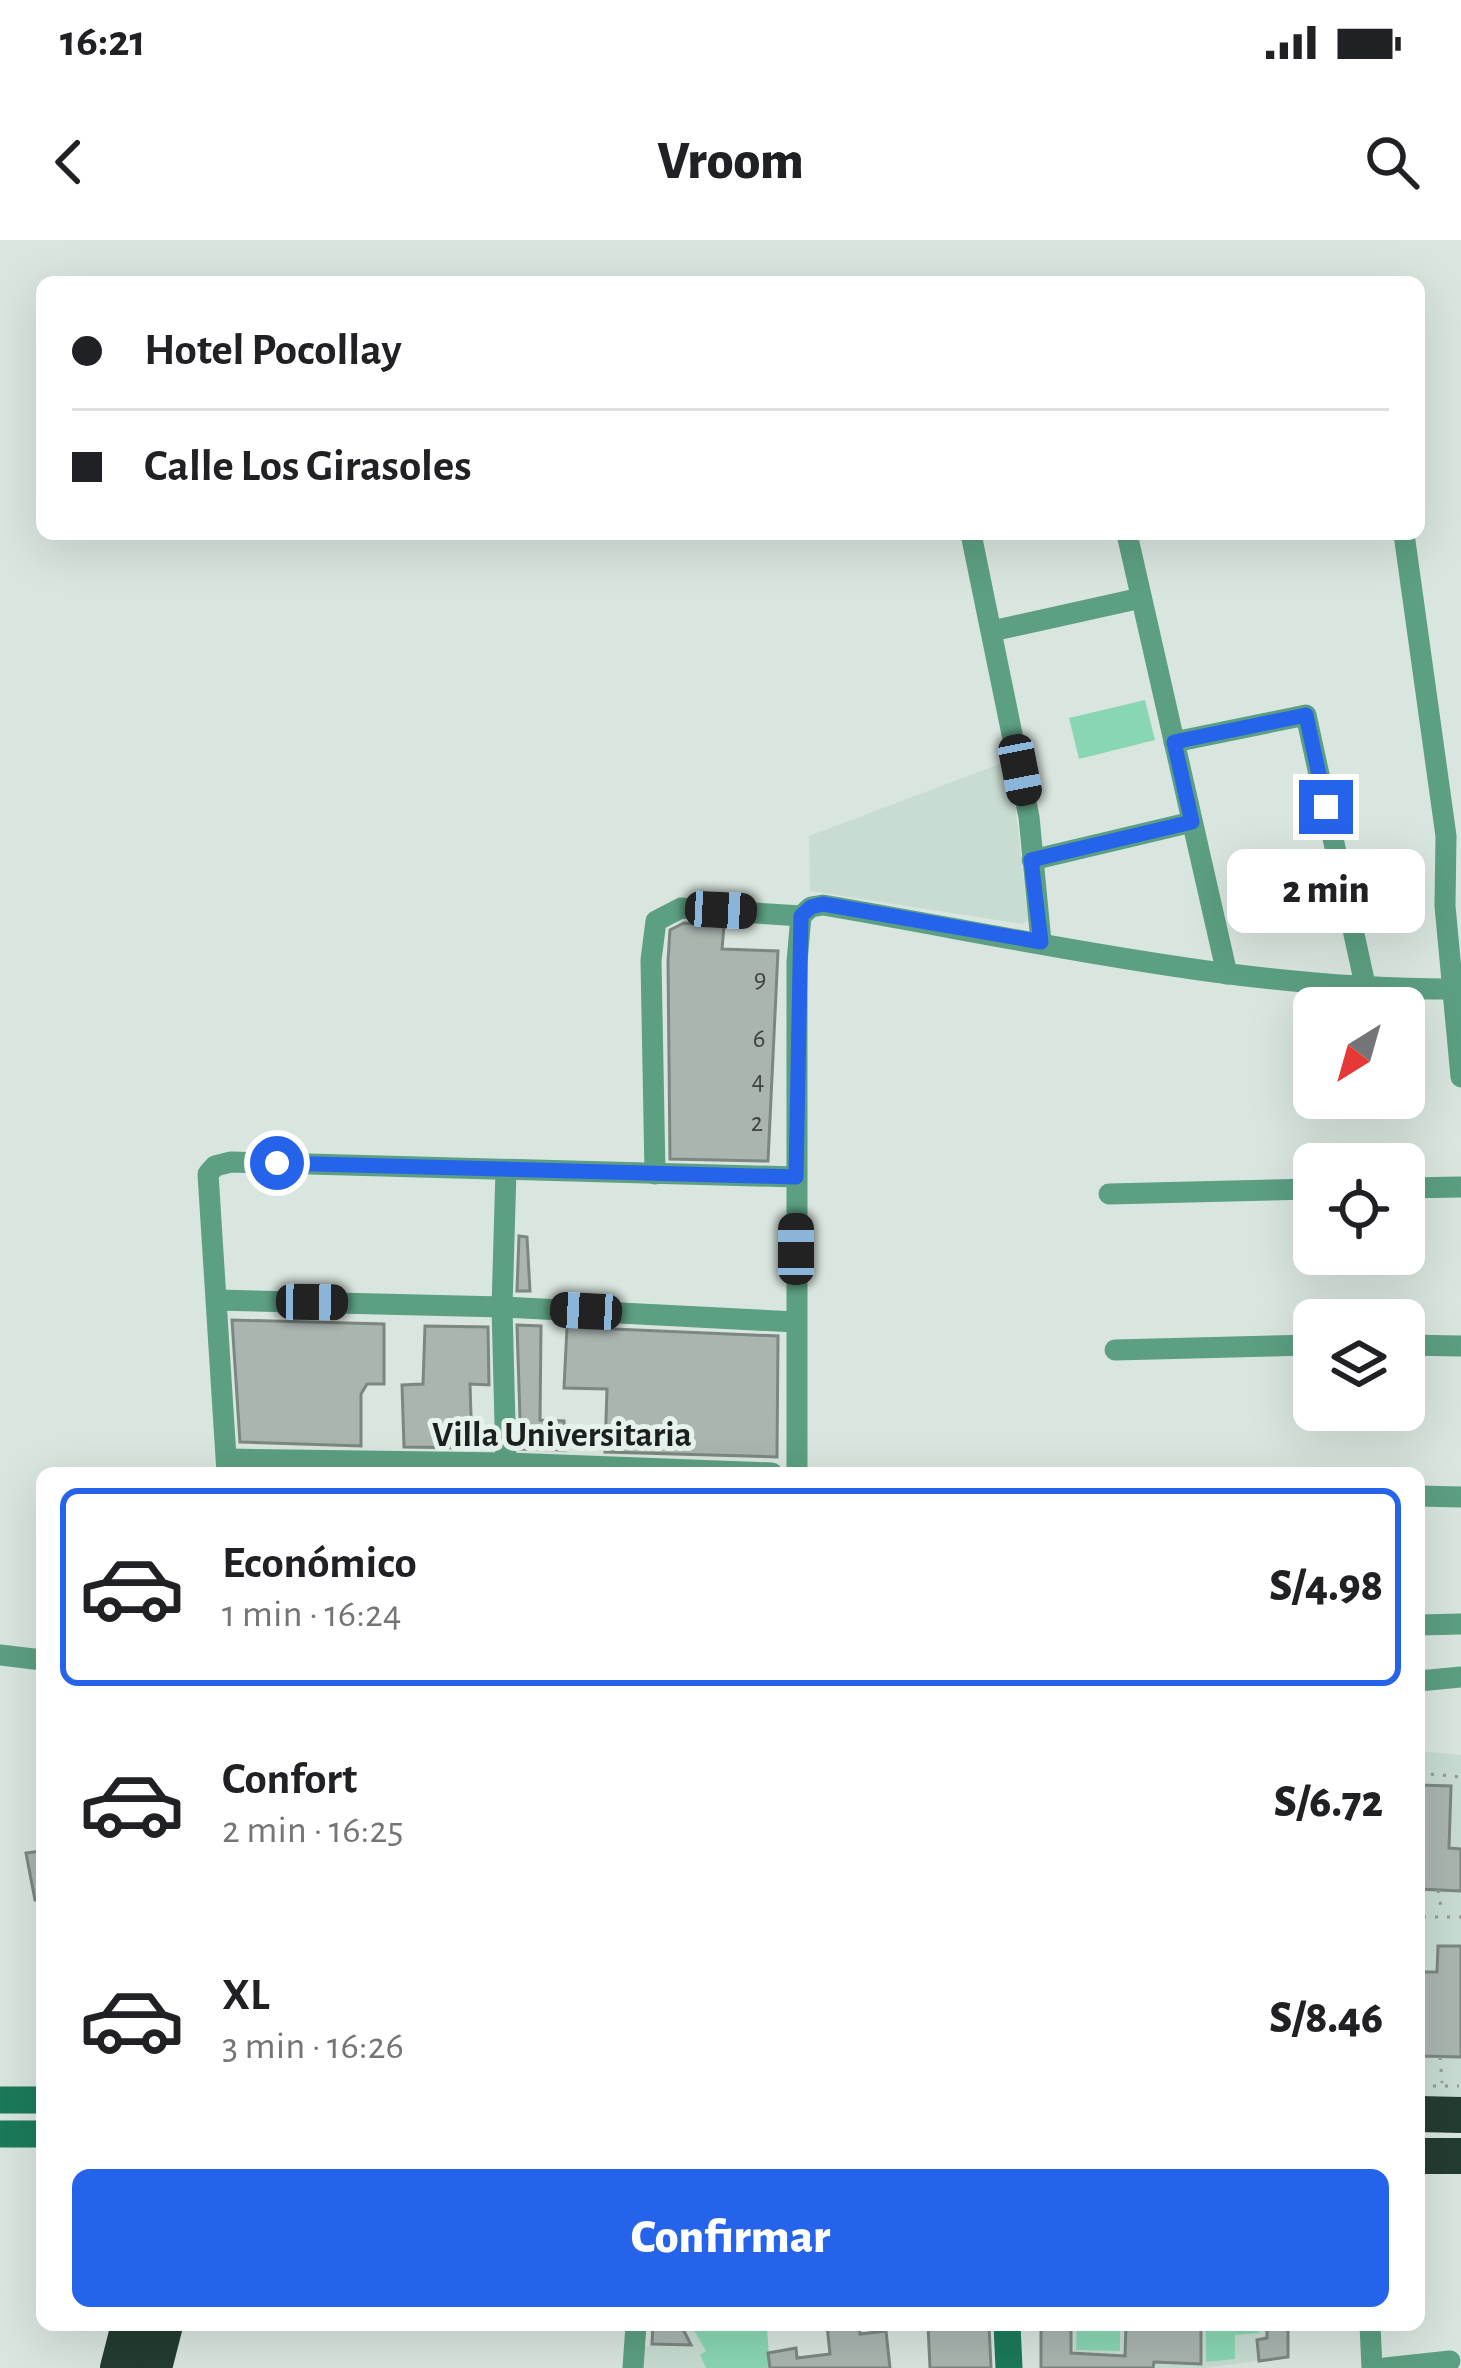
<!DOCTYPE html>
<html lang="es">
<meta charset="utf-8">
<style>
:root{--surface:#fff;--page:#f6f6f6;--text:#202124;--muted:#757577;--line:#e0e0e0;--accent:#2563eb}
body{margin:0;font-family:"Alegreya Sans",sans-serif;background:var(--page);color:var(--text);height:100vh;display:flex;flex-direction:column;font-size:45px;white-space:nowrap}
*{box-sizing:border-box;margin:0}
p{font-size:39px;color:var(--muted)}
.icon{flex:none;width:66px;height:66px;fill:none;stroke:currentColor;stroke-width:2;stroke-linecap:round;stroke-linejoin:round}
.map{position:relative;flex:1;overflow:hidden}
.drawer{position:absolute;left:36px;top:1227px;width:1389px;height:864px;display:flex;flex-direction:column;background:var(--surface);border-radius:18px;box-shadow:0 12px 48px #0002}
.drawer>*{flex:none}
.guide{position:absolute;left:36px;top:36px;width:1389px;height:264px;border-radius:18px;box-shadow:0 12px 48px #0002;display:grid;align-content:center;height:264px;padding:0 36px;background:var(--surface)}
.needle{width:78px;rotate:217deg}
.controls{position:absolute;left:1293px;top:747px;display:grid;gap:24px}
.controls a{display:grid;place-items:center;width:132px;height:132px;border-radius:18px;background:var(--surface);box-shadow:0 12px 48px #0002;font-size:60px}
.end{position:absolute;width:54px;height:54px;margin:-27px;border:15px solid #2563eb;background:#fff;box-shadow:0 0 0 6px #fff}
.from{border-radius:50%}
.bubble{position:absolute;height:84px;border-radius:18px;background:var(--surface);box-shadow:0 12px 48px #0002;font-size:39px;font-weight:800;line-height:84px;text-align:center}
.car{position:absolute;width:36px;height:72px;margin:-36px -18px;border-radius:15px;box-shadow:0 0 9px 3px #0007;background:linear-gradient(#222 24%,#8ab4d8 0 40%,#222 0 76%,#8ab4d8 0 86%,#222 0)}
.guide b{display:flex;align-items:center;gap:42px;height:114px;font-size:45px}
.guide b+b{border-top:3px solid var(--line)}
.guide i{width:30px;height:30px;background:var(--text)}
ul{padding:21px 0 0;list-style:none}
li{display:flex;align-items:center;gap:36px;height:198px;margin:0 24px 18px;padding:0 12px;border:6px solid transparent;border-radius:18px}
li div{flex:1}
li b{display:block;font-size:45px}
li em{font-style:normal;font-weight:800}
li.current{border-color:var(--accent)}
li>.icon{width:108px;height:108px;stroke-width:1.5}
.action{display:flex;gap:24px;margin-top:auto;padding:24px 36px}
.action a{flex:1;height:138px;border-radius:18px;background:var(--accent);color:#fff;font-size:48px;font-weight:800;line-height:138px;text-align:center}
.status{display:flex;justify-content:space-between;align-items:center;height:84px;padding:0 60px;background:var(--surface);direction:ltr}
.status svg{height:33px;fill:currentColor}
header{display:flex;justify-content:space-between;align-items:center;height:156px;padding:0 36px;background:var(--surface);font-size:54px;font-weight:800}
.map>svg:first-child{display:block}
.built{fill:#c8dcd2}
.green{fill:#89d6b4}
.building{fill:#aab5b0;stroke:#7c8781;stroke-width:3}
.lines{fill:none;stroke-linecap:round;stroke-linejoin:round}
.path{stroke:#919a96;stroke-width:3;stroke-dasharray:3 9;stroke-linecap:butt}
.street{stroke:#5c9f82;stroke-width:21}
.secondary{stroke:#1b7a59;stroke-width:27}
.highway{stroke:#233c31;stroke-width:36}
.route{stroke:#2563eb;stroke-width:15}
.labels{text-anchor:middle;stroke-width:10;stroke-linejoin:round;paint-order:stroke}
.number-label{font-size:27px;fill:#404542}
.neighbourhood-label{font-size:36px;font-weight:bold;fill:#1c201e;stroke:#e6f2ec}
</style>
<div class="status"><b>16:21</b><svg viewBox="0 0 49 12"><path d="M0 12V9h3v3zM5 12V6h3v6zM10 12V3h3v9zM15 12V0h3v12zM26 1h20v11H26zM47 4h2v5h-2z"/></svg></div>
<header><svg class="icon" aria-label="back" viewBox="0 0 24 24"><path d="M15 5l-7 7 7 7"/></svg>Vroom<svg class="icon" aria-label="search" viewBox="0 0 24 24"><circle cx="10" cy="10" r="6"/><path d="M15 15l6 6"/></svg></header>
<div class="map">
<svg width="1461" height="2128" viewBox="0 0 1461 2128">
<rect width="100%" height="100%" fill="#d9e5df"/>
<!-- built -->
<g class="built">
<polygon points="1010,520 1028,679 1023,684 810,651 809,596"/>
<polygon points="1419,1511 1461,1515 1461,1857 1419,1856"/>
<polygon points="651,2085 767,2085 770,2128 639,2128 640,2106 649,2106"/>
<polygon points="1041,2085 1288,2085 1288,2117 1204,2128 1041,2128"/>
</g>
<!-- green -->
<g class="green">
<polygon points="1145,460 1155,500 1079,519 1069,478"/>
<polygon points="686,2085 759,2085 767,2091 770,2128 706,2128 700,2115 706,2111 692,2087 686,2089"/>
<polygon points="1077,2085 1120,2085 1120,2111 1076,2110"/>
<polygon points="1206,2085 1258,2085 1259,2093 1235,2095 1235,2119 1206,2122"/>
</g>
<!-- building -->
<g class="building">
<polygon points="684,683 724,686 722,709 778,711 768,921 670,919 668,721 670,690"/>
<polygon points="519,996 527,997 530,1051 517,1051"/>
<polygon points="232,1080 384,1084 384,1144 367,1144 361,1154 361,1206 240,1202"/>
<polygon points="517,1085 541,1086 540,1180 564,1181 565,1210 521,1209"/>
<polygon points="425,1086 488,1087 489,1145 470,1144 472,1208 404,1207 402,1145 423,1144"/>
<polygon points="567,1087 778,1096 777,1217 605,1212 607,1149 564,1148"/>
<polygon points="1419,1545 1451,1546 1449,1608 1461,1609 1461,1651 1419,1649"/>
<polygon points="42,1611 42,1660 35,1660 26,1613"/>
<polygon points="1438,1706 1461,1706 1461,1817 1419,1816 1419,1732 1437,1732"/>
<polygon points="653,2085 681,2085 691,2105 652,2104"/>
<polygon points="827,2085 859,2085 860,2094 886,2091 890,2128 770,2128 768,2113 796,2108 797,2118 830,2114"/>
<polygon points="928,2085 989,2085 991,2128 930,2128"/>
<polygon points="1041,2085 1071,2085 1071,2113 1125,2116 1126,2085 1201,2085 1201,2124 1154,2122 1153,2128 1041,2128"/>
<polygon points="1267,2085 1288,2085 1288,2117 1259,2121 1257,2100 1267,2098"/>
</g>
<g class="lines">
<!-- path -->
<g class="path">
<polyline points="1419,1533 1461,1537"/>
<polyline points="1438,1650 1442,1673"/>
<polyline points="1419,1676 1423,1677 1419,1686"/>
<polyline points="1423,1677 1461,1677"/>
<polyline points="1440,1817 1442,1843"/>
<polyline points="1421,1846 1459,1846"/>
</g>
<!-- street -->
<g class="street">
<polyline points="971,294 1029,577 1041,702"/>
<polyline points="1127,294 1227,734"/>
<polyline points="1404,294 1446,596 1445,666 1461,837"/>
<polyline points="992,391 1141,358"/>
<polyline points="1174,502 1306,475 1366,749"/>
<polyline points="1032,620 1192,582"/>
<path d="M801,676L811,667L823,665C1034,701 1247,751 1461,749"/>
<polyline points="506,930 502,1067 506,1223"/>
<polyline points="655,934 651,720 656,681 681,668 801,676"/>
<polyline points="1404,948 1461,947"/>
<polyline points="1109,954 1314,949"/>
<polyline points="217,1060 502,1067 796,1082"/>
<polyline points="1404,1105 1461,1106"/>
<polyline points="1115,1110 1314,1105"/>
<polyline points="227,1219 506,1223 772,1233"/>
<polyline points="227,1233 208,934 215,926 231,922 796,937"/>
<polyline points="797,1233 797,722 801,676"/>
<polyline points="1419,1256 1461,1257"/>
<polyline points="1419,1385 1461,1384"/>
<polyline points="0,1415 42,1420"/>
<polyline points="1419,1441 1461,1437"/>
<polyline points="1370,2085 1372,2128"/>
<polyline points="633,2128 636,2085"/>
<polyline points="1385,2128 1450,2121"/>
</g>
<!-- secondary -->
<g class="secondary">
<polyline points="0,1860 42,1860"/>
<polyline points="0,1894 42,1894"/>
<polyline points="1007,2085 1009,2128"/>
</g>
<!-- highway -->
<g class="highway">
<polyline points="1419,1874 1461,1875"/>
<polyline points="1419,1916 1461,1916"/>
<polyline points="118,2128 129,2085"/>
<polyline points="154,2128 165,2085"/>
</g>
</g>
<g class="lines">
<!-- route -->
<polyline class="route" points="277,923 796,937 801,676 811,667 823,664 1041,702 1031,620 1192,582 1174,502 1306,475 1326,567"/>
</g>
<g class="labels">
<!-- number labels -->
<g class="number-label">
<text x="760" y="747">9</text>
<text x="759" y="807">6</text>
<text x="758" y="849">4</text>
<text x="757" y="891">2</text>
</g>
<!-- neighbourhood labels -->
<g class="neighbourhood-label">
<text x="562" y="1206">Villa Universitaria</text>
</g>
</g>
</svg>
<div class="controls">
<a><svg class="needle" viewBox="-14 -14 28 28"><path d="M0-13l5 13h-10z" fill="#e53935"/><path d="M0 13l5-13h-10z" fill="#757577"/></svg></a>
<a><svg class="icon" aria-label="locate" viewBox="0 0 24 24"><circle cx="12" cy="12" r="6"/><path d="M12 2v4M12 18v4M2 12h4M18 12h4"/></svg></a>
<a><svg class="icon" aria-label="layers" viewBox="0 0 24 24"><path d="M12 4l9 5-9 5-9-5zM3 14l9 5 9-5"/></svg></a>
</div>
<i class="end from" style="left:277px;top:923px"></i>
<i class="end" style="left:1326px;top:567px"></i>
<div class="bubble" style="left:1227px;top:609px;width:198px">2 min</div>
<i class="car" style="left:1020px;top:530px;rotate:169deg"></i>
<i class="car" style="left:721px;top:670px;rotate:93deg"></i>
<i class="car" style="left:796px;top:1009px;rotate:0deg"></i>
<i class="car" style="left:312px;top:1062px;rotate:91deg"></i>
<i class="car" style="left:586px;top:1071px;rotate:273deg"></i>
<div class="guide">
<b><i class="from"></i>Hotel Pocollay</b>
<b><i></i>Calle Los Girasoles</b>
</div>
<section class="drawer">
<ul>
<li class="current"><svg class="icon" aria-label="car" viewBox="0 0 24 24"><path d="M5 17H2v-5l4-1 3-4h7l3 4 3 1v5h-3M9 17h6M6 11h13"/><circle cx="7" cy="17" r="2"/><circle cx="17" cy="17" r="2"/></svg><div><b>Económico</b><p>1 min · 16:24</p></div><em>S/4.98</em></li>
<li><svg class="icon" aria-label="car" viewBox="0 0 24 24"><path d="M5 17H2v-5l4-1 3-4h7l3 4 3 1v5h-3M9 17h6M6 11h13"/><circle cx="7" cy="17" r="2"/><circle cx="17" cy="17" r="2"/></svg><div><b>Confort</b><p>2 min · 16:25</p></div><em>S/6.72</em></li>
<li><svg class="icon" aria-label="car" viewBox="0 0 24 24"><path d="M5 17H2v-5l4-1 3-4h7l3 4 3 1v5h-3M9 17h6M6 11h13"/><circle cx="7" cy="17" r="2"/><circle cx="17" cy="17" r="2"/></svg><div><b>XL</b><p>3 min · 16:26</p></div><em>S/8.46</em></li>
</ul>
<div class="action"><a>Confirmar</a></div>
</section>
</div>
